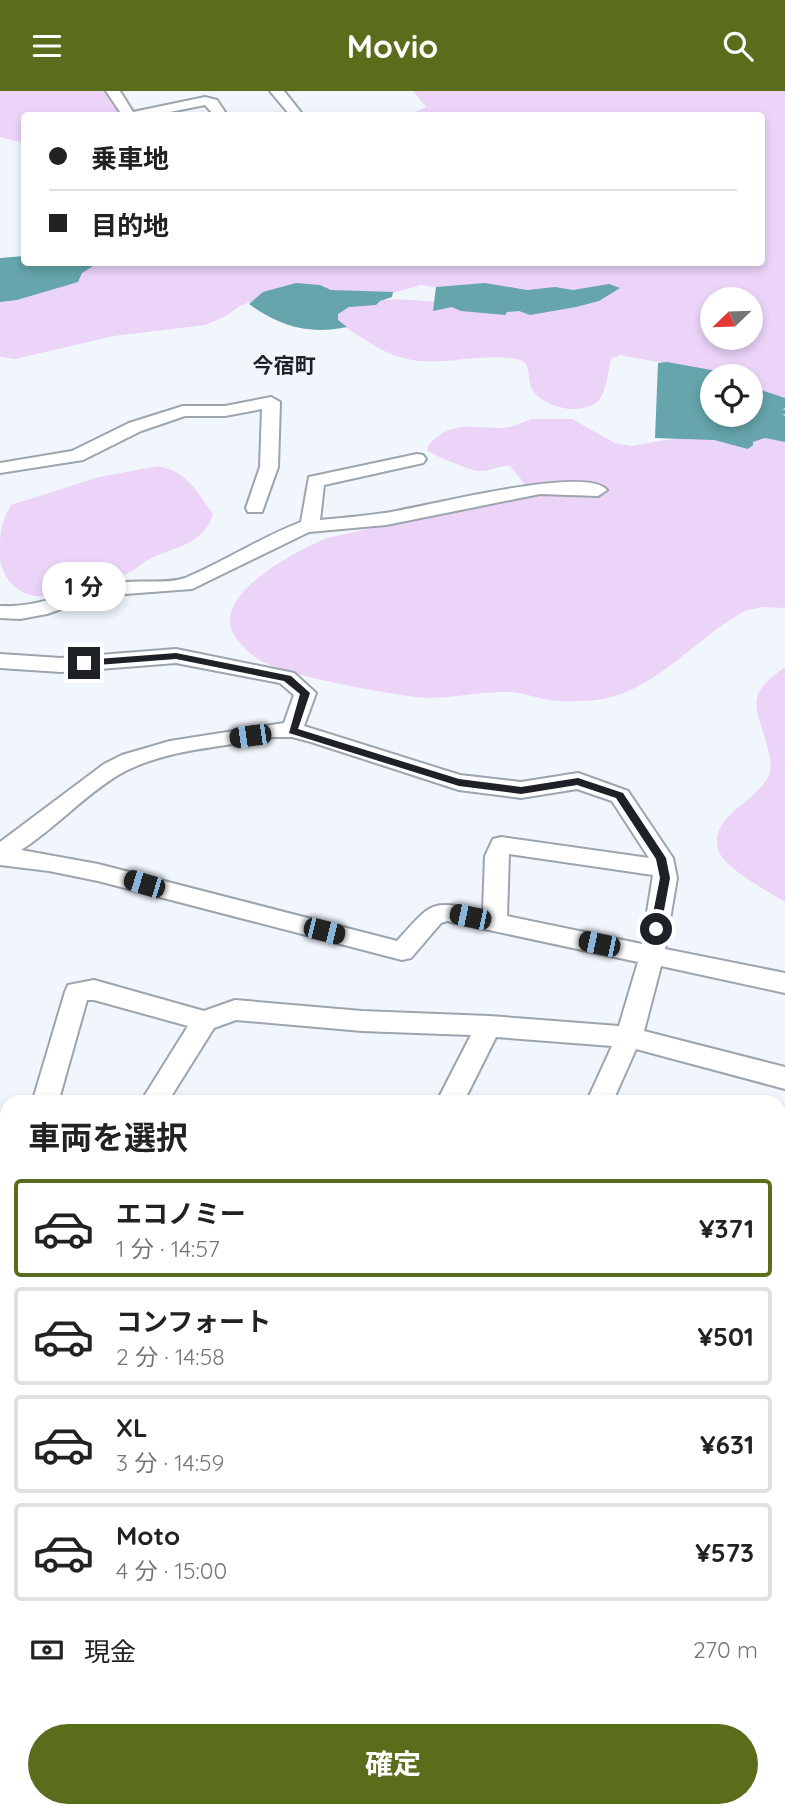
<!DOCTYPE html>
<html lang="ja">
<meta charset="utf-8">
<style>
:root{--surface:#fff;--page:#f2f2f2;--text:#222;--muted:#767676;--line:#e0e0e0;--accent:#596d1a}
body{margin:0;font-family:Quicksand,"Noto Sans JP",sans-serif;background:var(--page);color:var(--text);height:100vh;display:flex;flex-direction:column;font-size:26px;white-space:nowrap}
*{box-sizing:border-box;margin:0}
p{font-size:23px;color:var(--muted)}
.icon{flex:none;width:38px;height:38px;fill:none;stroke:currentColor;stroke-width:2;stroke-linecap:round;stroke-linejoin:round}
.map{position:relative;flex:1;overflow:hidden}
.panel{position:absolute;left:0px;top:1004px;width:786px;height:723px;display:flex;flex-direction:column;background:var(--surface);border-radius:21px 21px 0 0;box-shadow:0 4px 10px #0003}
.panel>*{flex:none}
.banner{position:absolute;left:21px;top:21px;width:744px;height:154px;border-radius:7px;box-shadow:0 4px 10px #0003;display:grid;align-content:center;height:154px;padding:0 28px;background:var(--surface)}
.needle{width:46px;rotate:247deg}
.buttons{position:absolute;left:700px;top:196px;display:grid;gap:14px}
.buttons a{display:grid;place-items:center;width:63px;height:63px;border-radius:50%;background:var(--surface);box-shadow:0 4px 10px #0003;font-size:35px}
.end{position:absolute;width:32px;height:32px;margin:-16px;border:9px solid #1e2125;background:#fff;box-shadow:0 0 0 4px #fff}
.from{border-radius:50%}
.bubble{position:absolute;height:49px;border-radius:24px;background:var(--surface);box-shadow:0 4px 10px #0003;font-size:23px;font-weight:700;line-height:49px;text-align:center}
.car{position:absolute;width:21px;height:42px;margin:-21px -10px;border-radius:9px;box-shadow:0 0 5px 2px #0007;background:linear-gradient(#222 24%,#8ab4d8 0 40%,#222 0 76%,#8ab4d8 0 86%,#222 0)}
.banner b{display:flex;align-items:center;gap:24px;height:66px;font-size:26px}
.banner b+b{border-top:2px solid var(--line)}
.banner i{width:18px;height:18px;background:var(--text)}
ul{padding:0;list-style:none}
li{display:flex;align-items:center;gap:21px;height:98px;margin:0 14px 10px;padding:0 14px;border:4px solid var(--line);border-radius:7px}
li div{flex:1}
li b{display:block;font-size:26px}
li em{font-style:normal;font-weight:700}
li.selected{border-color:var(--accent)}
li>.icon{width:63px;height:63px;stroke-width:1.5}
h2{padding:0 28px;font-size:32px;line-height:84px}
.pay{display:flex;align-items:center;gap:18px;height:77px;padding:0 28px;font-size:26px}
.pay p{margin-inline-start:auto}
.action{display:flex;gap:14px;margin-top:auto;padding:14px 28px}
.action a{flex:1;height:80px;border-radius:42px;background:var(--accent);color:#fff;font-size:28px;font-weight:700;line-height:80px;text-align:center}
header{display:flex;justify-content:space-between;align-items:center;height:91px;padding:0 28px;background:var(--accent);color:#fff;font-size:32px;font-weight:700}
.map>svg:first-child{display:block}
.green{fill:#ebd4f8;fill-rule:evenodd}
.water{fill:#65a5ab}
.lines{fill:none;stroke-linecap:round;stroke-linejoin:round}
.stream{stroke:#65a5ab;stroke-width:5}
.street-casing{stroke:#9ca4ae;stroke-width:4}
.street{fill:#fff;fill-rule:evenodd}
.route{fill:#1e2125}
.labels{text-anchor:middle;stroke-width:7;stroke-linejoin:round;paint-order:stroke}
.far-quarter-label{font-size:21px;font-weight:bold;fill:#1e2125;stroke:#f1f6fd}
</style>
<header><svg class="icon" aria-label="menu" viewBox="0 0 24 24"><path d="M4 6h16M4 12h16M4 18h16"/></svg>Movio<svg class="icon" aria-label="search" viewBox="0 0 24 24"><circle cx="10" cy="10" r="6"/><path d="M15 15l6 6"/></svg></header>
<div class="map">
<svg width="785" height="1727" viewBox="0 0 785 1727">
<rect width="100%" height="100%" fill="#f1f6fd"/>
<!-- green -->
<g class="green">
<polygon points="0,0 104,0 123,24 24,24 24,52 0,46"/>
<path d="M413,0H785V307L757,300L751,295V285H734L620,264L611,268C608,279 607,300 599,309C583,326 543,317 532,298C526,286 533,271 516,268C479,261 439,277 403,267C379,261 358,243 337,231L335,223C368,204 401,208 438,211L445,198L421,194L382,205L275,201L240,215L224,226L205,234L114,245L15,268L0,266V209L94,172H761V24H409L426,16ZM712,208H751V247H712Z"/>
<path d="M532,328H572L615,352L631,355L677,347H785V517L762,516L745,520C700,544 657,597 607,607C589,611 568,611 549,609C535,607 522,601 508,601C474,600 442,611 408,605C368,599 299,587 263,571C254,567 246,559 239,551C201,508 294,461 327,447L527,403L524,392L510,375C499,374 489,381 478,380C472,380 430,363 427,359L428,355C450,329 471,337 500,337C512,337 521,332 532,328Z"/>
<path d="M158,375C188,381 196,400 213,423C205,452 176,456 151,467C142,472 134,480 124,484C110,491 50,507 36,505C16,503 0,484 0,465C0,443 0,434 11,414L99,386Z"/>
<path d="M785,576V811C769,801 722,776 718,758C709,723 762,709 770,681C772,673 769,662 767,654C755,612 745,605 785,576Z"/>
<polygon points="7,1172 7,1356 0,1353 0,1173"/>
<polygon points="779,1405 785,1410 785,1727 718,1727 709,1720 779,1720"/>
</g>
<!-- water -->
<g class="water">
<polygon points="24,165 24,172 98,172 82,182 78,191 17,209 0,211 0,167"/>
<path d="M296,192L320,194L331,199L393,201L392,206L380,210L376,214L349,216L338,223V229L347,236C310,244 280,236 249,213L263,201Z"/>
<polygon points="485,192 527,199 555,196 573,199 609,193 620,197 599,210 576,216 530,224 519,220 507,221 505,224 461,220 452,216 433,220 436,196"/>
<polygon points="667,271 745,285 712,285 712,324 751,324 751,291 764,300 785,307 785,317 779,321 785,325 785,351 765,347 753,351 753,354 748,358 714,349 655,347 658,272"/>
<polygon points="0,1372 7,1375 7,1720 144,1720 138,1727 0,1727"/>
<polygon points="274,1720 738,1720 748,1727 269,1727"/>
</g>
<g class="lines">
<!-- stream -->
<polyline class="stream" points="779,321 785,321"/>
<defs>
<g id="street">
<polygon points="106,0 120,0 133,21 205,6 217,9 227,24 214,24 205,14 155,24 122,24"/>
<polygon points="270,0 284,0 303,24 290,24"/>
<polygon points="271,306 280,311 278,376 262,421 248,421 246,417 260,376 262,318 225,325 185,325 141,340 83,369 0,382 0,372 72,360 129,332 183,315 225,315"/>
<path d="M417,363L423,364L426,368L423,372L324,394L320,429C342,427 363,425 385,422C421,417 586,373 607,399L598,405L540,403L386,434L309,441L192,498L125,503L90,508L47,523L20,528L0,527V515C44,517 82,495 126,491C144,489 168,493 185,487C224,471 261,446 301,431L309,386Z"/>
<path d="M176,558L294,582L316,602L304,635L460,684L521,691L578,682L628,700L673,767L677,787L665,858L785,882V902L661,875L644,940L785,976V998L636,958L612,1012H586L612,955L496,946L463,1012H436L471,944L362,940L236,929L214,937L167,1012H140L188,935L94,909H87L58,1012H32L65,901L68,894L94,889L204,920L235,909L362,920L489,925L619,935L638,871L447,830L441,832L411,867L402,869L98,790L49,780L0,774V751L104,673L122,664L170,650L284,632L294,604L280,592L176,572L61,581L0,577V563L61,567ZM273,646H292L311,651L459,699L521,707L577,698L612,710L649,767L501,746L493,748L485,765L483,820C430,809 433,810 397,850L98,773L21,759C56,737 84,704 120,683C166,657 223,657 273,646ZM509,763L653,784L642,853L507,825Z"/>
<polygon points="7,1038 7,1060 0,1061 0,1039"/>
<polygon points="785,1060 785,1082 779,1084 779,1062"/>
<rect x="0" y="1157" width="7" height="26"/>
<polygon points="785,1275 785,1308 779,1310 779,1277"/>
<polygon points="779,1348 785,1351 785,1386 779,1383"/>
</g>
</defs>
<!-- street casing -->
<use href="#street" class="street-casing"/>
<!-- street -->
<use href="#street" class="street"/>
</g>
<!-- route -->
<polygon class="route" points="176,562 291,585 310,602 298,638 459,688 521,696 578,687 623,702 666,767 670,787 660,841 652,841 650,838 660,787 656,768 616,707 577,694 521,703 459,695 289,642 300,603 284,590 176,568 84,575 79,572 84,569"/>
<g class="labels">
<!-- far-quarter labels -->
<g class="far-quarter-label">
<text x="284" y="282">今宿町</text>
</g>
</g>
</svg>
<div class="buttons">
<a><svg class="needle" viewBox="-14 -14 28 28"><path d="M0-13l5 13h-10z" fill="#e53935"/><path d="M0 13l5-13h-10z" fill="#767676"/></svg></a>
<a><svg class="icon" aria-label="locate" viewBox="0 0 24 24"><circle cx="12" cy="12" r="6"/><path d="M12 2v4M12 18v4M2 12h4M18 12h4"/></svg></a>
</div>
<i class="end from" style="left:656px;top:838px"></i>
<i class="end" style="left:84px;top:572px"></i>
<div class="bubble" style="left:42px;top:471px;width:84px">1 分</div>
<i class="car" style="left:250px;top:645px;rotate:262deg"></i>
<i class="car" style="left:144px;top:793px;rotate:287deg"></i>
<i class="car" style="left:470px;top:826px;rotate:282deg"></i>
<i class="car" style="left:324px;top:840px;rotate:104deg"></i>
<i class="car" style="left:599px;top:853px;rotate:282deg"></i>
<div class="banner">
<b><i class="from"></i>乗車地</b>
<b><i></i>目的地</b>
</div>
<section class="panel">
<h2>車両を選択</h2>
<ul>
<li class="selected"><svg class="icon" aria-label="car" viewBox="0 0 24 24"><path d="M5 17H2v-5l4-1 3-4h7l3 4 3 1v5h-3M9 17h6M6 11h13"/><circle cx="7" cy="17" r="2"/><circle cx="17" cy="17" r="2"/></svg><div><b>エコノミー</b><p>1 分 · 14:57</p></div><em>¥371</em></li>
<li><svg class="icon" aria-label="car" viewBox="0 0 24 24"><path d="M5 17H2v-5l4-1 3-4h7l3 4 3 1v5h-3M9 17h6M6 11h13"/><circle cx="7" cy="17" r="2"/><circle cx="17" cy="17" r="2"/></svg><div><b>コンフォート</b><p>2 分 · 14:58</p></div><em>¥501</em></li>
<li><svg class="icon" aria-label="car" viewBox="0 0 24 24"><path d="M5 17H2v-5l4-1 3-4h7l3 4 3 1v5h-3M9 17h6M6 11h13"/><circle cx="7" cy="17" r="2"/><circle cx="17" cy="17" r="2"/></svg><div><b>XL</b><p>3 分 · 14:59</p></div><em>¥631</em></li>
<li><svg class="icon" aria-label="car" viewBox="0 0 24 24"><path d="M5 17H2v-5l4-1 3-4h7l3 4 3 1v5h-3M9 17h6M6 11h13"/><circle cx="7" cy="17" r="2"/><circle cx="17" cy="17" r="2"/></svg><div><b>Moto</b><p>4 分 · 15:00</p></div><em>¥573</em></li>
</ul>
<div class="pay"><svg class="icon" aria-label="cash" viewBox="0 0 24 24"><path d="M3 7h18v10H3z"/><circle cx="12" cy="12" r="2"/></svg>現金<p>270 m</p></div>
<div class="action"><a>確定</a></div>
</section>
</div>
